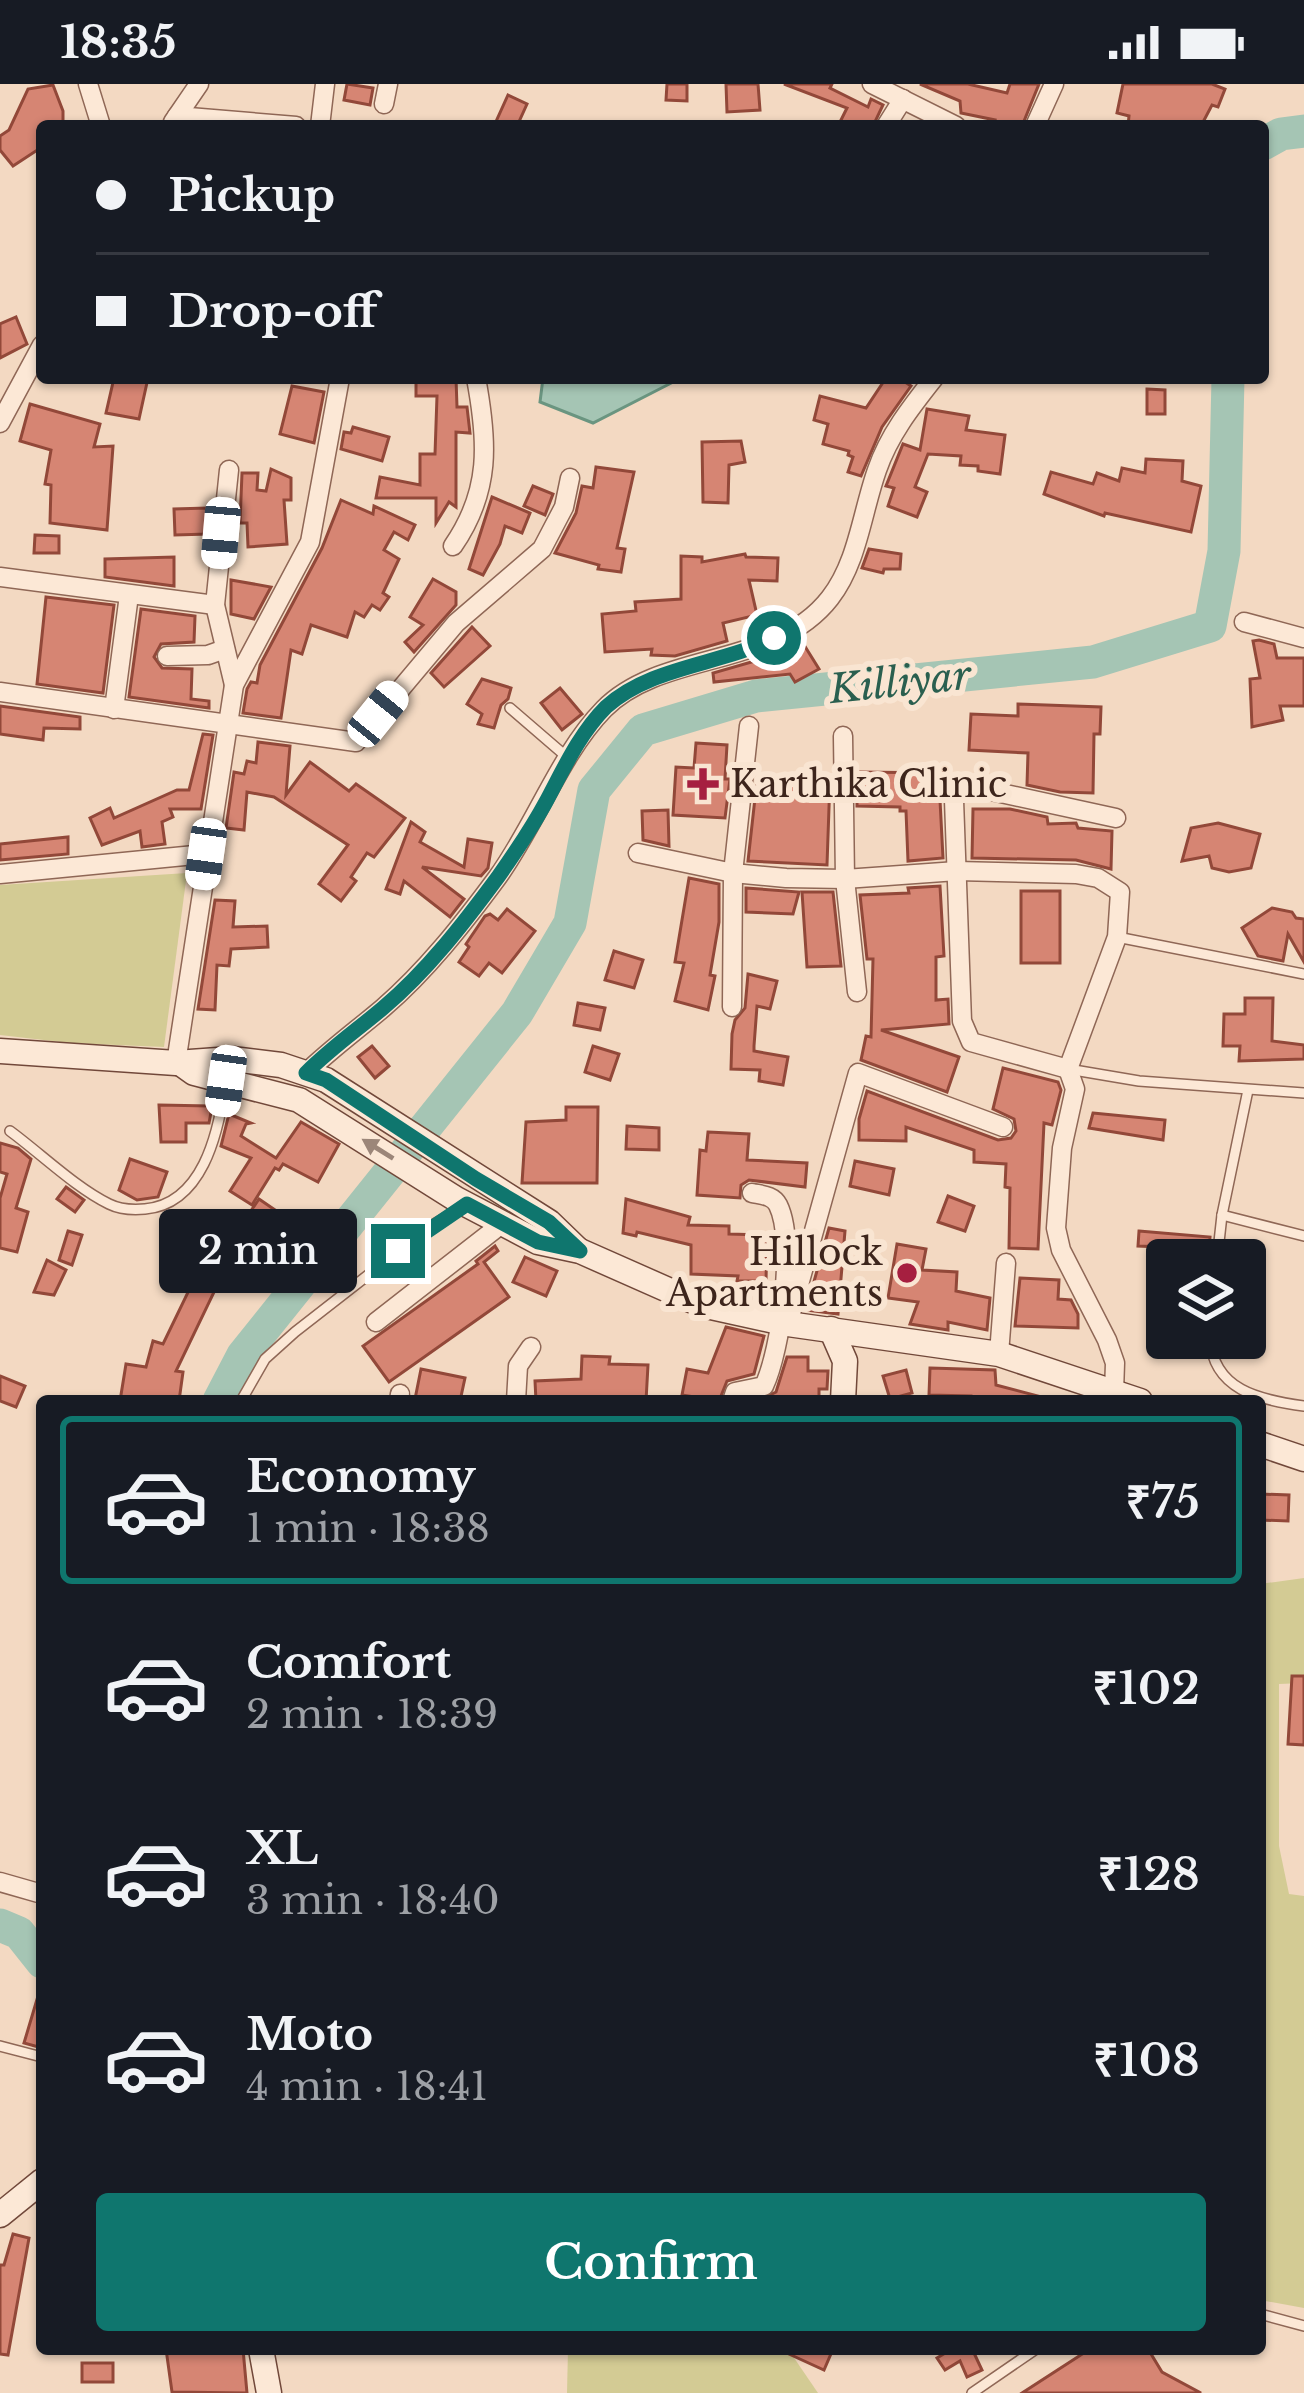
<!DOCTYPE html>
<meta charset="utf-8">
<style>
:root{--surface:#171b24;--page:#20242c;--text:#f1f3f6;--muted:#9ea1a6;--line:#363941;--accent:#0f766e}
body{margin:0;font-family:"Libre Baskerville",serif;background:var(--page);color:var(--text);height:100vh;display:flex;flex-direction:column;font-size:45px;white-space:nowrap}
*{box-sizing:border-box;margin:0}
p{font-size:39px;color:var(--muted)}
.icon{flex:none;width:66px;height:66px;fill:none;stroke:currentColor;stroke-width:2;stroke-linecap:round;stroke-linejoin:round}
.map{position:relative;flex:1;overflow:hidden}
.panel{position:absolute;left:36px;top:1311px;width:1230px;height:960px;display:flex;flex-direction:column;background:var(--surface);border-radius:12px;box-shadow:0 3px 9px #0004}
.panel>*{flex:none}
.banner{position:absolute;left:36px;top:36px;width:1233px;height:264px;border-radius:12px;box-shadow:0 3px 9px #0004;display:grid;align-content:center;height:264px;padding:0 60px;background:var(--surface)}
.controls{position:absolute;left:1146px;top:1155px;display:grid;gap:24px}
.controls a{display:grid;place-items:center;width:120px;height:120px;border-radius:12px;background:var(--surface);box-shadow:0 3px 9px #0004;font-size:60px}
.end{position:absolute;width:54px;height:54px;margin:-27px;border:15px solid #0f766e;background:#fff;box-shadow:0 0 0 6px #fff}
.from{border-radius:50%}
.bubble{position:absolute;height:84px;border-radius:12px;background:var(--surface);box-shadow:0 3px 9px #0004;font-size:39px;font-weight:600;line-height:84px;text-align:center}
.car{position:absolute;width:36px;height:72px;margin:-36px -18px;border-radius:15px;box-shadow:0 0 9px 3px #0007;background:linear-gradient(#fff 24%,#345 0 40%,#fff 0 76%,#345 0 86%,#fff 0)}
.banner b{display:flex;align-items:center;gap:42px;height:114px;font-size:45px}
.banner b+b{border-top:3px solid var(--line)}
.banner i{width:30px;height:30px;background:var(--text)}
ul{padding:21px 0 0;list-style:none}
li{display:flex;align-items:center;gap:36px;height:168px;margin:0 24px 18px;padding:0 36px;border:6px solid transparent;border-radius:12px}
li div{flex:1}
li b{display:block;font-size:45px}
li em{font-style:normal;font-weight:600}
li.active{border-color:var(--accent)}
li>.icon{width:108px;height:108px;stroke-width:1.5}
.primary-button{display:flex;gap:24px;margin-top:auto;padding:24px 60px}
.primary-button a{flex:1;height:138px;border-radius:12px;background:var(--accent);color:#fff;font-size:48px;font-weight:600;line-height:138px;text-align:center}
.status{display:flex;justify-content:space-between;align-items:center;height:84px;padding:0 60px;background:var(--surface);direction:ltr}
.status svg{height:33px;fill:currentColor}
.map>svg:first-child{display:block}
.green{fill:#d3cb94}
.water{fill:#a5c5b4;stroke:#6a9580;stroke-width:3}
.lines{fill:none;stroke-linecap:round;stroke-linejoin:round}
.river{stroke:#a5c5b4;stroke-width:33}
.building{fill:#d68573;stroke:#924839;stroke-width:3}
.lane-casing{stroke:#8f6756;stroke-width:12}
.street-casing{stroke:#8f6756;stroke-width:21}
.secondary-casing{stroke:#71483a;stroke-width:27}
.lane{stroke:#fce8d6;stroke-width:9}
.street{stroke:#fce8d6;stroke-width:18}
.secondary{stroke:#fce8d6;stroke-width:24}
.oneway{fill:#9c8679}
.route{stroke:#0f766e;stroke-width:15}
.poi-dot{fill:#a61f40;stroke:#f9e5d2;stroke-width:4.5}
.labels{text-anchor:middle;stroke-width:12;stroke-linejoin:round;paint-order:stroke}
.poi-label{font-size:36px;fill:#3d251c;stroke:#f9e5d2;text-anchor:start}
.water-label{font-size:39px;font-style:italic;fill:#2a5f4f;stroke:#f9e5d2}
</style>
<div class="status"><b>18:35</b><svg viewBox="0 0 49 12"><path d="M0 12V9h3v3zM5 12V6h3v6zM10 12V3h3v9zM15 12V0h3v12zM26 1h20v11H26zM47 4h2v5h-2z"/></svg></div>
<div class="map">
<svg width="1304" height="2309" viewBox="0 0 1304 2309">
<rect width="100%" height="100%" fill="#f3d9c2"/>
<!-- green -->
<g class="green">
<polygon points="187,789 164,963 70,959 0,951 0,801"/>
<polygon points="1304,1494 1304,1599 1279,1600 1279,1762 1289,1810 1304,1812 1304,2224 1260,2216 1260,1500"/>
<polygon points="568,2265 788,2265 818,2309 567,2309"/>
</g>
<!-- water -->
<polygon class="water" points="543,294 681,294 593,339 540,318"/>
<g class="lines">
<!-- river -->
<g class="river">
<polyline points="1263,60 1281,50 1304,47"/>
<polyline points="219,1317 243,1271 517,929 570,839 594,706 643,646 756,612 1093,578 1210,542 1224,467 1228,294"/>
<polyline points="0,1841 19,1849 42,1878"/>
</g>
</g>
<!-- building -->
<g class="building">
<polygon points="347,0 373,4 370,21 344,16"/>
<polygon points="667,0 687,0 687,17 666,16"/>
<polygon points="726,0 758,0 760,26 727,28"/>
<polygon points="784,0 832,0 830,4 868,23 871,15 883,21 873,42 838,42 847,24"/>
<polygon points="920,0 968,0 1007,9 1010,0 1039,0 1022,42 993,42 995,36 961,29 960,17"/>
<polygon points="1123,0 1212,0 1225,5 1218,23 1212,21 1201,42 1128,42 1129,32 1117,29"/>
<polygon points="53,1 63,27 63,42 42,42 42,63 13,82 0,66 0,52 9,46 28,5"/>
<polygon points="508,11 527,20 517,42 494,42"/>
<polygon points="16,233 27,260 0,274 0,240"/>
<polygon points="114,294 148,294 139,335 106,329"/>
<polygon points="416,294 456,294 457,323 467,323 470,349 456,348 456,423 449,418 436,439 436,414 376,414 380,393 420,401 420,370 435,370 437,312 416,312"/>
<polygon points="886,294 899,294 911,302 882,343 861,392 848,388 853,373 848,371 849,367 823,360 828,340 814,336 820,312 866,324"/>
<polygon points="292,302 324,308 314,359 280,350"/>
<polygon points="1147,305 1165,306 1165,330 1147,330"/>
<polygon points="30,320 100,340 94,363 113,362 107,446 50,439 51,401 45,400 51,366 20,357"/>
<polygon points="927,325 969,332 966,346 1005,351 1000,390 978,387 978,382 960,381 961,372 928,370 915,403 927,408 917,433 888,422 894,404 886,402 903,360 920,366"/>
<polygon points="353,343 389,353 382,377 341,365 344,348 351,349"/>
<polygon points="741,357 745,378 729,381 728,419 703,418 702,358"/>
<polygon points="1146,375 1183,377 1182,397 1201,402 1191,448 1105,429 1104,432 1044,410 1051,388 1093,400 1097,389 1119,397 1122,384 1145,389"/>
<polygon points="596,383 634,388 617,464 625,465 621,488 598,485 599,481 555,469 576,429 582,402 593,404"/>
<polygon points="271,385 291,394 291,416 284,416 287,460 248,463 247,439 240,439 242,389 258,389 257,406 266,407"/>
<polygon points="533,402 553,410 545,431 524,422"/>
<polygon points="492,413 530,429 522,449 505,442 500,460 483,491 469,485"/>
<polygon points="341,416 373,430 374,422 415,441 408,456 394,448 384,466 399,475 383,509 389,513 380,526 372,521 364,533 355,528 347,553 311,541 302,570 291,566 281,634 243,629 247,605 251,598 257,599 260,581 322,464"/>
<polygon points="207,424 208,450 175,451 174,425"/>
<polygon points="35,451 59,452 59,469 34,469"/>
<polygon points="869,465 901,470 900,485 884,485 883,489 862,484"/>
<polygon points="745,470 746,473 778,474 777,497 749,496 757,531 723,539 727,557 675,572 651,571 652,565 605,568 602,530 636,527 635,518 681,515 681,472 702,473 702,478"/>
<polygon points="174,473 174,502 105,493 105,475"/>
<polygon points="433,495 456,508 456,521 414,568 405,558 423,541 410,533"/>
<polygon points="231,496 271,503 254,535 231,530"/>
<polygon points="46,513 114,521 103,609 37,600"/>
<polygon points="141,525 195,532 194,558 161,560 154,573 162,584 192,585 191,615 209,617 209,624 129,613"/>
<polygon points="472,543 490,562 444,603 431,589"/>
<polygon points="801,556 819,585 795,598 790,590 714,598 713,589 769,573"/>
<polygon points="1259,556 1274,560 1277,574 1304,574 1304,622 1280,622 1283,636 1252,643 1250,595 1260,594 1253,557"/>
<polygon points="482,595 511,604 508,615 501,621 494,644 478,640 482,630 467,620"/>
<polygon points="560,604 582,630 562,646 541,619"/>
<polygon points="1018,620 1101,623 1100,650 1094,650 1093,709 1060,708 1027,701 1028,669 969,666 971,630 1018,632"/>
<polygon points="0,622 80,633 80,645 44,644 43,656 0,650"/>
<polygon points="203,650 213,651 201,725 170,725 173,733 162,738 165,760 142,763 140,747 102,761 90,734 110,724 114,734 177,706 189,706"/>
<polygon points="258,658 290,662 286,711 310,678 349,707 356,700 405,734 374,773 367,769 351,793 356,797 341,817 319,800 348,761 274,713 247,708 244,746 226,744 234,688 244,690 247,677 256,679"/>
<polygon points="696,659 727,661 725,695 730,695 725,734 673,731 676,683 694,684"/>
<polygon points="857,688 945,689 940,716 943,774 908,777 906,727 900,727 900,723 857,722"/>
<polygon points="798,694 830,695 827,781 748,777 757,696 798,698"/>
<polygon points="973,725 1010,725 1047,733 1048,740 1076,739 1078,744 1112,747 1111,785 1076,776 972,774"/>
<polygon points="668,726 669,762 643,756 642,727"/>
<polygon points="411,738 425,748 420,758 464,783 468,755 492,759 488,784 481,792 422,783 464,815 450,833 404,797 400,810 386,805"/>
<polygon points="1218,739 1260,750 1251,784 1229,788 1212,784 1209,772 1182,777 1191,744"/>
<polygon points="68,753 68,770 0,776 0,760"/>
<polygon points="689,794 719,800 719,838 710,891 715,892 708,926 675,917 684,879 675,878"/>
<polygon points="940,802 944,872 936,873 936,916 948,915 949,940 881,946 959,973 947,1008 861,976 866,952 871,953 873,875 867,875 860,811 909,809 908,804"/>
<polygon points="746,804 799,808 793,830 746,828"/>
<rect x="1021" y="807" width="39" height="72"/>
<polygon points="802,808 833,808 841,882 807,883"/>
<polygon points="215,816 235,817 233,843 267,842 268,863 231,865 229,882 217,881 215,926 198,925"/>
<polygon points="1272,824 1292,828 1296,834 1304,835 1304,878 1288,850 1283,877 1258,872 1242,844"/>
<polygon points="507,825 535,847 502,889 489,879 479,892 459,878 469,863 466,860 485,832 490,830 498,836"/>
<polygon points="614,867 643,876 634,904 605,896"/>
<polygon points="748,890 777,897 770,925 757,922 754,962 754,967 788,973 783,1001 759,997 760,986 731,985 732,950 735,936 745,924"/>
<polygon points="1245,914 1273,914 1272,957 1304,961 1304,975 1239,977 1240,962 1223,962 1224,930 1245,930"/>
<polygon points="578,919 605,924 600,946 574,941"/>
<polygon points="372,962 389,982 375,994 358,973"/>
<polygon points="593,962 619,970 610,996 585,988"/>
<polygon points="1003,984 1058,998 1061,1006 1052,1041 1044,1039 1038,1165 1009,1164 1010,1104 1005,1103 1006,1080 974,1078 974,1066 906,1043 906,1057 859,1056 859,1035 867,1007 998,1056 1011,1054 1016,1047 1014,1035 993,1025"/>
<polygon points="159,1021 210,1022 212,1023 209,1039 186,1039 186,1058 161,1058"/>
<polygon points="566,1023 598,1023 597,1099 522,1099 526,1038 566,1036"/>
<polygon points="1093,1029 1165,1036 1163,1056 1089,1044"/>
<polygon points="229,1030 251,1039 246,1040 241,1052 276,1074 301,1038 339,1060 318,1098 283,1080 279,1086 275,1084 252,1121 230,1107 251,1074 221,1062"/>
<polygon points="627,1042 659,1044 659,1066 626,1065"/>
<polygon points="708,1048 749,1050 747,1076 807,1079 805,1103 749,1096 741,1101 740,1114 697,1111 700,1066 706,1067"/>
<polygon points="0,1059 18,1064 31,1075 16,1124 28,1128 17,1168 0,1164 0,1114 7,1090 0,1088"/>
<polygon points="130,1075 167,1088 158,1113 137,1116 119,1106"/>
<polygon points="855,1077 894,1085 889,1111 850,1102"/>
<polygon points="66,1103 84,1116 75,1128 57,1115"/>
<polygon points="948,1112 974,1122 965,1147 938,1138"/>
<polygon points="259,1115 275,1126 250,1167 233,1153"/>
<polygon points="626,1115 690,1133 688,1141 729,1142 729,1150 767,1151 766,1197 737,1197 738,1192 691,1190 691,1161 637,1148 636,1152 623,1149"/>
<polygon points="829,1144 845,1147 838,1230 806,1226"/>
<polygon points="68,1147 82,1151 72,1181 59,1176"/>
<polygon points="1139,1147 1210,1153 1209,1165 1138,1162"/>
<polygon points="897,1160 926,1165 922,1186 957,1188 956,1207 990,1214 987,1246 948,1238 948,1246 910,1240 918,1218 888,1214"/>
<polygon points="495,1162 498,1167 484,1178 509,1213 389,1298 363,1262 478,1180 476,1177"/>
<polygon points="206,1171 227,1181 176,1287 183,1288 179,1317 120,1317 126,1280 146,1283 153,1257 163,1260"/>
<polygon points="525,1173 557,1187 546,1212 513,1198"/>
<polygon points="47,1176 66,1186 54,1211 34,1208"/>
<polygon points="1020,1194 1059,1196 1058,1215 1071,1216 1078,1230 1078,1244 1015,1242"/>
<polygon points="726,1243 764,1252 754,1290 727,1297 719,1317 682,1311 687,1285 708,1289"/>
<polygon points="582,1272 610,1273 609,1280 648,1281 646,1317 536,1317 535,1297 581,1295"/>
<polygon points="787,1273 808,1273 808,1287 828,1287 827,1305 819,1305 819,1317 758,1317 776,1308"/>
<polygon points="930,1284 995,1286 996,1301 1038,1312 1037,1317 971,1317 971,1312 929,1311"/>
<polygon points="421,1285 465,1294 460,1317 415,1315"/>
<polygon points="906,1286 912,1309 890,1315 883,1292"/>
<polygon points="0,1292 25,1302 16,1323 0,1317"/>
<polygon points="1260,1410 1289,1411 1288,1437 1260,1436"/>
<polygon points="1292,1592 1304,1592 1304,1661 1288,1660"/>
<polygon points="38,1912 42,1912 42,1964 24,1959"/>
<polygon points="13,2150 29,2154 8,2271 0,2270 0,2181 4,2181"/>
<polygon points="166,2265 243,2265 247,2309 172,2308"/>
<polygon points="778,2265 833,2265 824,2286"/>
<polygon points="952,2265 981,2265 974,2269 982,2286 967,2293 960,2277 945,2286 937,2274"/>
<polygon points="1090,2265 1148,2265 1162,2288 1201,2309 1022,2309"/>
<rect x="82" y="2279" width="31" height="19"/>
</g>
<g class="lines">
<defs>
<g id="lane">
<polyline points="510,624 568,674"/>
<polyline points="1117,853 1304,890"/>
<polyline points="1068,985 1139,997 1304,1009"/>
<path d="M10,1047C40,1069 76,1104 109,1120C119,1125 134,1126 145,1125C202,1120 218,1051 225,1002"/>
<polyline points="1222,1131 1304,1152"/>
<polyline points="1217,1176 1222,1131 1248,1006"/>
<path d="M1210,1254C1213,1306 1259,1316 1304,1322"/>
<polyline points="241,1317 265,1275 295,1248 431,1142 463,1123"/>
<polyline points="0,1962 42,1973"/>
<polyline points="1260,2230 1304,2242"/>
<polyline points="972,2309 1036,2265"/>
</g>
<g id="street">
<polyline points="88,0 101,42"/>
<polyline points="872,0 956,42"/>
<polyline points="384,20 388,0"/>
<polyline points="177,32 296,42"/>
<polyline points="173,38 199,0"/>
<polyline points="320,42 325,0"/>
<polyline points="886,42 903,15"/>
<polyline points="1035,42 1054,0"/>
<polyline points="0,339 42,261"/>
<polyline points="229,386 215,521 234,601"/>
<path d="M453,462C491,407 488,358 476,294"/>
<polyline points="0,493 215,521"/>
<polyline points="1244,538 1304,554"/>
<polyline points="167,572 208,571 225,565"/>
<polyline points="0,608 356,658 456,539 542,465 564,423 570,394"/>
<polyline points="114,625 129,511"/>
<polyline points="843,652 845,795 857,908"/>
<polyline points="638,769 733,789 786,794 845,795 957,787 1076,790 1098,794 1120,808 1117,853 1068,985 1075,1005 1062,1064 1056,1144 1061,1166 1107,1256 1115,1279 1114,1308"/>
<polyline points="0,790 205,770"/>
<polyline points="732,923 733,789 749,642"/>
<polyline points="176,979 234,601 310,458 340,294"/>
<polyline points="1068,985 971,958 962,937 954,716 960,709 987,706 1116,734"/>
<path d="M306,989C331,965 357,946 383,924C426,887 463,840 497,794C535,742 560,670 604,625C662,566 775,585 830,514C858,478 862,428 877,386C889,351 911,323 934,294"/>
<polyline points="376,1238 503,1139"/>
<polyline points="788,1240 858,989 1003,1043"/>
<polyline points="999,1270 1006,1179"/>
<polyline points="399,1317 400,1310"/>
<polyline points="516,1317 518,1282 531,1263"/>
<path d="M732,1317L735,1308L764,1302C781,1266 796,1157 778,1121C773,1111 761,1111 752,1109"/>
<polyline points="0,1798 42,1810"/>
</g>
<g id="secondary">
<polyline points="0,967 176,979 232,975 281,981 326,996 549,1138 578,1166"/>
<polyline points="180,979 194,989 299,1016 456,1115 538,1158 580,1167 702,1221 788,1240 999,1270 1140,1317"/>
<polyline points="831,1245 845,1277 843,1317"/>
<polyline points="1260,1360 1304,1375"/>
<polyline points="0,2131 42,2097"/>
<polyline points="261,2265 269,2309"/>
</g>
</defs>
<!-- lane casing -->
<use href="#lane" class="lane-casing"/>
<!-- street casing -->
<use href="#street" class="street-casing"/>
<!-- secondary casing -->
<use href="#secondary" class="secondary-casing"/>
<!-- lane -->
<use href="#lane" class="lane"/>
<!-- street -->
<use href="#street" class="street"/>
<!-- secondary -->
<use href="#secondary" class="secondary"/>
</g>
<!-- one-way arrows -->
<defs><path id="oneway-solid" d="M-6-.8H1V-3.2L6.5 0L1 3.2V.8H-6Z" transform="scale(3)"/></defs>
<use class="oneway" href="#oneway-solid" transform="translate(378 1065) rotate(-148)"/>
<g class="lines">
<!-- route -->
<path class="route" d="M398,1167L467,1120L538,1158L580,1167L549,1138L476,1095L326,996L306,989C331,964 357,946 383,924C427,887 464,839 498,793C515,769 533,742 547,716C564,684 580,649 606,623C651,582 721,581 774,554"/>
</g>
<!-- markers -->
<g class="poi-dot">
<path d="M697 682h12v12h12v12h-12v12h-12v-12h-12v-12h12z"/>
<circle cx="907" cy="1189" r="12"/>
</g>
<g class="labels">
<!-- poi labels -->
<g class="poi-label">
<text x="730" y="713">Karthika Clinic</text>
<text x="883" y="1181" text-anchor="end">Hillock<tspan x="883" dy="41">Apartments</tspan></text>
</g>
<!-- water labels -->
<g class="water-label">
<text transform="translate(900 598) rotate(-6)" y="14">Killiyar</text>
</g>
</g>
</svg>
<div class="controls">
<a><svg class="icon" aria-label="layers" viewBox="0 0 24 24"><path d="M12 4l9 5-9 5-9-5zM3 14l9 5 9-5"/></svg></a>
</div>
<i class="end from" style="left:774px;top:554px"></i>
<i class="end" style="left:398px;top:1167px"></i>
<div class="bubble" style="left:159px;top:1125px;width:198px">2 min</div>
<i class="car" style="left:221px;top:449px;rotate:185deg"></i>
<i class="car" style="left:378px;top:630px;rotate:39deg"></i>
<i class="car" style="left:206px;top:770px;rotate:188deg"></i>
<i class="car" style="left:226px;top:997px;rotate:188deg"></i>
<div class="banner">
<b><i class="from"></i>Pickup</b>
<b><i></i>Drop-off</b>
</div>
<section class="panel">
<ul>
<li class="active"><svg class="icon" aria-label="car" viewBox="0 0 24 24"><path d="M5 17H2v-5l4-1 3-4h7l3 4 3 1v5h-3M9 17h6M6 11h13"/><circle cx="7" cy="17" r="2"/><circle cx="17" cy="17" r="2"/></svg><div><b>Economy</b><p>1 min · 18:38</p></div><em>₹75</em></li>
<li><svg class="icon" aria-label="car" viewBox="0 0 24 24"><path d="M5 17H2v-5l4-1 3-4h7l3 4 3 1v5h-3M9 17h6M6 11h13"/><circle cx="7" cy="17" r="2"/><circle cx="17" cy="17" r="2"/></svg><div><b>Comfort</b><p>2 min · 18:39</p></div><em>₹102</em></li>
<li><svg class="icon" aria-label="car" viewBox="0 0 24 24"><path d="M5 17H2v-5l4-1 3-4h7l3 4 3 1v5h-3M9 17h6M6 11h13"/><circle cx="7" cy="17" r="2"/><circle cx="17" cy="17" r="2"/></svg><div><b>XL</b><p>3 min · 18:40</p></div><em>₹128</em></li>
<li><svg class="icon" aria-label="car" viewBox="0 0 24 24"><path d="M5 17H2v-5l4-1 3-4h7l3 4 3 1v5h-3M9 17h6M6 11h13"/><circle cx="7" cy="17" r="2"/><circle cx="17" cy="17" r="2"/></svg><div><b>Moto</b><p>4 min · 18:41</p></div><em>₹108</em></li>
</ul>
<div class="primary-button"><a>Confirm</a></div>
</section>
</div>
